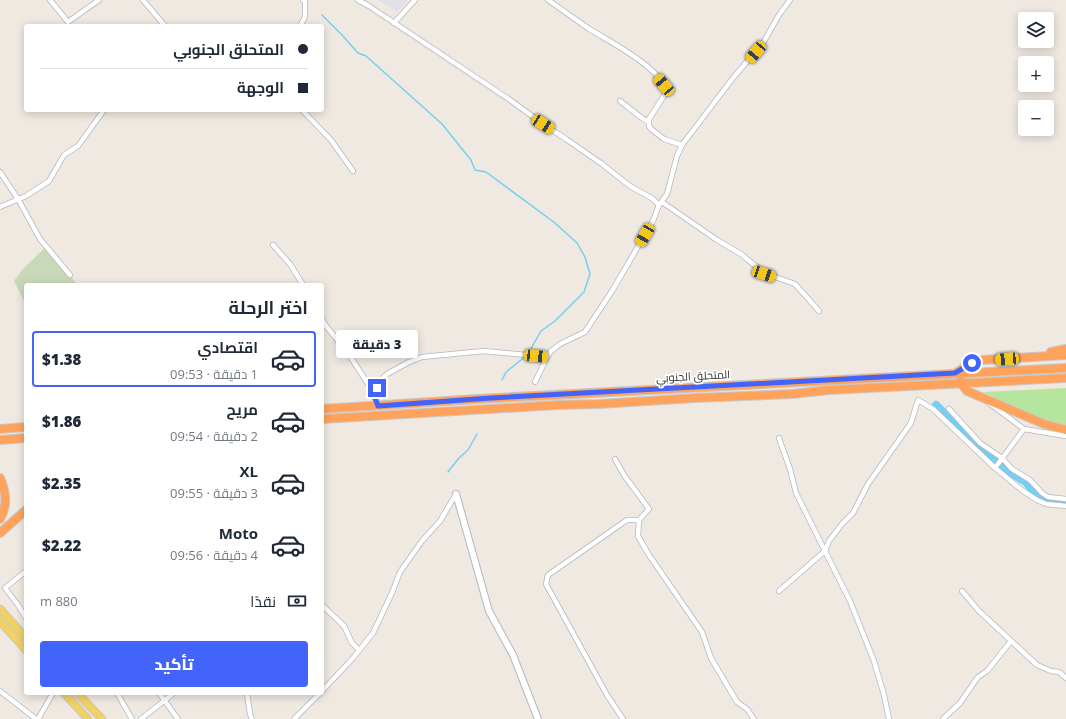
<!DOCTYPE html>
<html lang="ar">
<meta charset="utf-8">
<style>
:root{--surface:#fff;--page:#f2f2f3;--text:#1f2937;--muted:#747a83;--line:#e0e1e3;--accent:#4264fb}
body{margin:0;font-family:"Open Sans",Cairo,sans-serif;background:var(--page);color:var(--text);direction:rtl;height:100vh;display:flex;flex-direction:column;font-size:15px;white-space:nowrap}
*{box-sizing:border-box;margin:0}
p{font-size:13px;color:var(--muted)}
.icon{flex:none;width:22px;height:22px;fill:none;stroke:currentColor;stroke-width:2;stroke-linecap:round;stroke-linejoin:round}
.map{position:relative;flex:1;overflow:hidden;direction:ltr}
.panel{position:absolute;left:24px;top:283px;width:300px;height:412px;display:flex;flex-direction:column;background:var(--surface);border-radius:4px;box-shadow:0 2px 10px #0003;direction:rtl}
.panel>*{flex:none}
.banner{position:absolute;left:24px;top:24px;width:300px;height:88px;border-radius:4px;box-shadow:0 2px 10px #0003;direction:rtl;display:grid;align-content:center;height:88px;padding:0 16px;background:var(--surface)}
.tools{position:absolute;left:1018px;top:12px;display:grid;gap:8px}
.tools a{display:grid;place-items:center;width:36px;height:36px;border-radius:4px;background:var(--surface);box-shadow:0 2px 10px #0003;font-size:20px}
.end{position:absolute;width:18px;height:18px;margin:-9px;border:5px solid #4264fb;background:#fff;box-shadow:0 0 0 2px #fff}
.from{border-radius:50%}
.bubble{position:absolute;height:28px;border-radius:4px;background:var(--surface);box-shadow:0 2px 10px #0003;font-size:13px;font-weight:800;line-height:28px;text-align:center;direction:rtl}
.car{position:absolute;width:12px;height:24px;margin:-12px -6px;border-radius:5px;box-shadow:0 0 3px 1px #0007;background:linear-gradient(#f5c518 24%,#345 0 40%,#f5c518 0 76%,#345 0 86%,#f5c518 0)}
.banner b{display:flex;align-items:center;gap:14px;height:38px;font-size:15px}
.banner b+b{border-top:1px solid var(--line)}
.banner i{width:10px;height:10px;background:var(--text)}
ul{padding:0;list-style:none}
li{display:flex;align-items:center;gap:12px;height:56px;margin:0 8px 6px;padding:0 8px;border:2px solid transparent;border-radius:4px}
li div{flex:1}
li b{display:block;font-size:15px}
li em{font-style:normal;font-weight:800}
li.current{border-color:var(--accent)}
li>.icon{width:36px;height:36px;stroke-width:1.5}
h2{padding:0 16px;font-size:18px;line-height:48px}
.pay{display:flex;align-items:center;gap:10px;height:44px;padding:0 16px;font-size:15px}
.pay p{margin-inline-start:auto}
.action{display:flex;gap:8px;margin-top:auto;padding:8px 16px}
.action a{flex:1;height:46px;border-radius:4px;background:var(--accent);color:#fff;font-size:16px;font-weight:800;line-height:46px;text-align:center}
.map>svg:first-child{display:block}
.industrial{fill:#e3e1e8}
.green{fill:#b6e59e}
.cemetery{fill:#c8d9b8}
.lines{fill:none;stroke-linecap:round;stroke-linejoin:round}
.stream{stroke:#75cff0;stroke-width:1.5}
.river{stroke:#75cff0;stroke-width:8}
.street-casing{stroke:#b4b7c1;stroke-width:6}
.secondary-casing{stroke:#b4b7c1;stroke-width:8}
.primary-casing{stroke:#c9c9c9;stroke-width:9}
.highway-casing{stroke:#c9c9c9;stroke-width:10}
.street{stroke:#fff;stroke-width:4.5}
.secondary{stroke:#fff;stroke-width:6}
.primary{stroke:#f2d163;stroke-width:7}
.highway{stroke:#ffa35c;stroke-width:8}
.route{stroke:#4264fb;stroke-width:5}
.labels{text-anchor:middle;stroke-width:3.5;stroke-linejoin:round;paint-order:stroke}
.street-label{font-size:11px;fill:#2e2e2e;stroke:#fff}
</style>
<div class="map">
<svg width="1066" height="719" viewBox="0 0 1066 719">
<rect width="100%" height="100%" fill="#efe9e1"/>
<!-- industrial -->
<polygon class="industrial" points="378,0 408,0 397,12"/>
<!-- green -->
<path class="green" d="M1066,388V426C1037,420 1009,404 983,392Z"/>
<!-- cemetery -->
<polygon class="cemetery" points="46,247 77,284 75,285 26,285 26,305 14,281 22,270"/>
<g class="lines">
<!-- stream -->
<g class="stream">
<polyline points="322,15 342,35 358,53 366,56 442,124 471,160 475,170 486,172 555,223 577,243 585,257 590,274 584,292 555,321 541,331 528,354"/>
<polyline points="502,380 506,372 526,356"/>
<polyline points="448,472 458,459 468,450 477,434"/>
</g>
<!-- river -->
<polyline class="river" points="936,405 966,434 975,445 1011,473 1026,482 1033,491 1045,500 1060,502 1066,502"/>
<defs>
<g id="street">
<polyline points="50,0 68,22 99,0"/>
<polyline points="143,0 165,26"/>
<polyline points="358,0 369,6 510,100 543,124 566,139 602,164 630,186 653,199 659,205"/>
<path d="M548,0C563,10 577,21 591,30C612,43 658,66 667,91L649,119V126L651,129L664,139L682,145"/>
<polyline points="394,23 415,0"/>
<polyline points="300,26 305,17 305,1 303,0"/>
<path d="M620,101C627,106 643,120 649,122"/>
<polyline points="302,110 331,140 353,171"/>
<polyline points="0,172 18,199 40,239 70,275"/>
<polyline points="662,202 717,240 741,254 764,273 795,284 819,311"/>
<polyline points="0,207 26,196 49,181 64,155 78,146 104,110"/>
<polyline points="273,245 290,264 303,285"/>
<polyline points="322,319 326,326 348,353 372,390 378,406"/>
<polyline points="535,382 547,357 551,351 560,344 585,332 612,291 653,221 659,205 667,194 677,156 682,145 733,78 763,43 779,15 790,0"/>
<polyline points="372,390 377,387 382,379 387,374 409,362 422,357 484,351 547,357"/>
<polyline points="989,403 1024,429 1066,436"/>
<polyline points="949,409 980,443 1002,458 1012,469 1030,480 1042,493 1048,497 1066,499"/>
<polyline points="779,438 790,469 796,493 850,601 874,661 884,695 889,719"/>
<polyline points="615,459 624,475 649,509 639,520 638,536 649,555 702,632 711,658 737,702 747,709 754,719"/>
<polyline points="995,468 1024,429"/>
<polyline points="26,571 5,588 18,605 26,618"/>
<polyline points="779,591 825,551 829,541 842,524 853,513 868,484 911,423 918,400 933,409 995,468 1023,491 1037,500 1046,504 1066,506"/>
<polyline points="962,591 979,611 1037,665 1051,671 1059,672 1066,678"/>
<polyline points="322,605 344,626 352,643 359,650"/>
<polyline points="0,691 36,719"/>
<polyline points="322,691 354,657 373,633 392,593 400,572 422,541 440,521 456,494"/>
<polyline points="117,693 132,719"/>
<polyline points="159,693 178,719"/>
<polyline points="247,693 250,714 252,719"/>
<polyline points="38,719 53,693"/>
<polyline points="141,719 174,693"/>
<polyline points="294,719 320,693"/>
<polyline points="623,719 607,695 546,584 548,575 627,520 639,520"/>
<polyline points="943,719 960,703 978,677 987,671 1011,641"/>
</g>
<polyline id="secondary" points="456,494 489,611 513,655 538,719"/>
<g id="primary">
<polyline points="0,609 26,638"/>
<polyline points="0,621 26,650"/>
<polyline points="64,693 88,719"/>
<polyline points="77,693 102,719"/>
</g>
<g id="highway">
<polyline points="1051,352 1066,349"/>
<polyline points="956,373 968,365 982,360 1066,355"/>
<polyline points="961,380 963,386 967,391 1044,424 1066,430"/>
<polyline points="322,409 477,399 1066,368"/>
<polyline points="322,419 557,405 599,404 695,398 792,394 829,390 1066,378"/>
<polyline points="0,429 26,427"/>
<polyline points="0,440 26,438"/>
<path d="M0,478C6,492 8,505 0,519"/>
<polyline points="0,533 26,510"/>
</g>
</defs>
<!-- street casing -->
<use href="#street" class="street-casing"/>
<!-- secondary casing -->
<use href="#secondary" class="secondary-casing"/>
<!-- primary casing -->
<use href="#primary" class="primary-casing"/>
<!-- highway casing -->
<use href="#highway" class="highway-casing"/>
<!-- street -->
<use href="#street" class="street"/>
<!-- secondary -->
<use href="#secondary" class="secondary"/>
<!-- primary -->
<use href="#primary" class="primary"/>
<!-- highway -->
<use href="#highway" class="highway"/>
</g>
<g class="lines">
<!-- route -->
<polyline class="route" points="377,388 372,390 378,406 491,398 955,373 972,363"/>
</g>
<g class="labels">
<!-- street labels -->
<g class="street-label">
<text transform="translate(693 376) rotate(-3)" y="4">المتحلق الجنوبي</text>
</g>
</g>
</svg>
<div class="tools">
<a><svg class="icon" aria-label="layers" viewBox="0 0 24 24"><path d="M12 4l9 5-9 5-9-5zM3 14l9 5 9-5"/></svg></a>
<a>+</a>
<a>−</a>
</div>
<i class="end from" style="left:972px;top:363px"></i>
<i class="end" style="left:377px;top:388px"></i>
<div class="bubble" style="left:336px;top:330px;width:82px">3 دقيقة</div>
<i class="car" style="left:756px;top:52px;rotate:220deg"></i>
<i class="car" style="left:664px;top:85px;rotate:320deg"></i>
<i class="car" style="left:543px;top:124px;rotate:122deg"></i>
<i class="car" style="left:645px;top:235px;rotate:210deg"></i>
<i class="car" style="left:764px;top:274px;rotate:108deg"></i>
<i class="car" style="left:536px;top:356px;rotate:95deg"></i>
<i class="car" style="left:1007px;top:359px;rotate:266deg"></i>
<div class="banner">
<b><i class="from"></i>المتحلق الجنوبي</b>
<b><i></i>الوجهة</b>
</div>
<section class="panel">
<h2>اختر الرحلة</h2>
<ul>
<li class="current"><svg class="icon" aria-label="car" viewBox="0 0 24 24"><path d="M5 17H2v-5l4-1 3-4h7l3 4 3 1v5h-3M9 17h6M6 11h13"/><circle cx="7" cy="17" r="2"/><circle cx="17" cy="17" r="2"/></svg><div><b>اقتصادي</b><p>1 دقيقة · 09:53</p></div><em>$1.38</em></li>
<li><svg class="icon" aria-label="car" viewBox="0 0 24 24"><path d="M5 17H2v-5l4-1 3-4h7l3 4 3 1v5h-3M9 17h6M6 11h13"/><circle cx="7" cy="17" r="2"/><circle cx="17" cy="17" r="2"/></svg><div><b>مريح</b><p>2 دقيقة · 09:54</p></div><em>$1.86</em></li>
<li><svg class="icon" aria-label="car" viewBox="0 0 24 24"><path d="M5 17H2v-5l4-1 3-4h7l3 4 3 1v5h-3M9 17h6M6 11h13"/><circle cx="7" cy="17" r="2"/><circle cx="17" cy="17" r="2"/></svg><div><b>XL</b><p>3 دقيقة · 09:55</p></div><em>$2.35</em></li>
<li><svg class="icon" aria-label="car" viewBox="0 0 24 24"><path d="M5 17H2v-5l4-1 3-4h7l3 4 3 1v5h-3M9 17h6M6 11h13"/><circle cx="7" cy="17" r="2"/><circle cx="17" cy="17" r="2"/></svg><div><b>Moto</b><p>4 دقيقة · 09:56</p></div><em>$2.22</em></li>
</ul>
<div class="pay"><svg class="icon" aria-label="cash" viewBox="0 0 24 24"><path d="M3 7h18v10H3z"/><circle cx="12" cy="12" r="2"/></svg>نقدًا<p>880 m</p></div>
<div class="action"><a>تأكيد</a></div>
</section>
</div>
